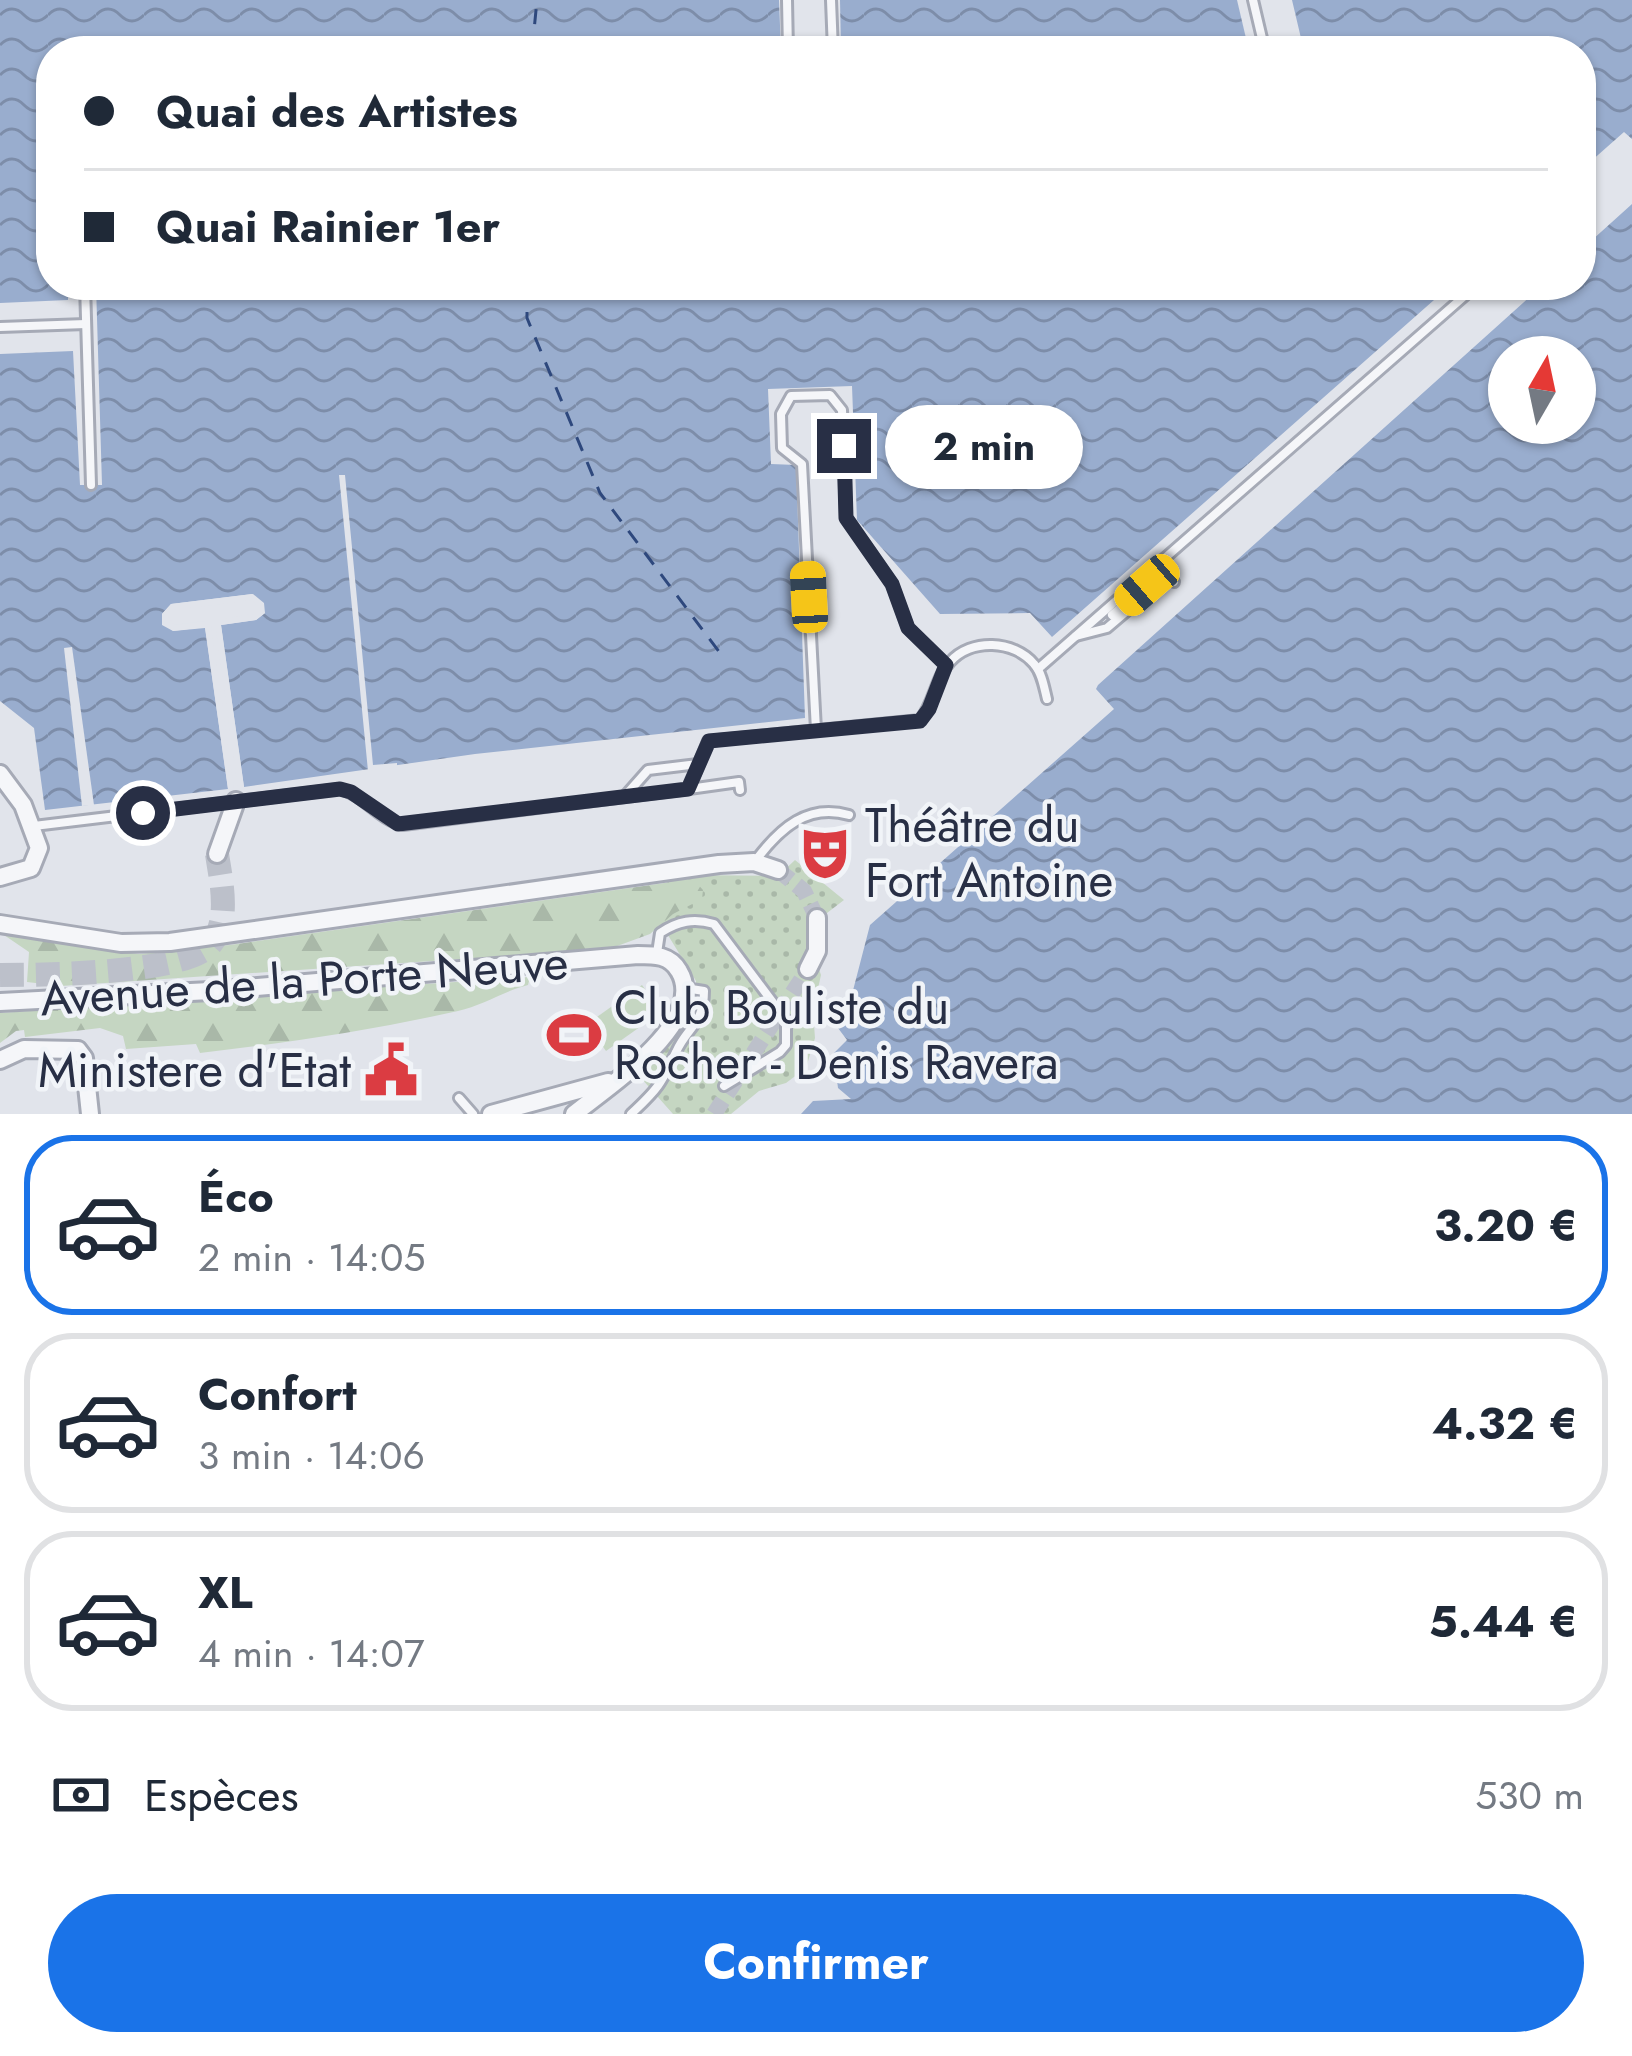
<!DOCTYPE html>
<html lang="fr">
<meta charset="utf-8">
<style>
:root{--surface:#fff;--page:#f6f6f7;--text:#1f2937;--muted:#747a83;--line:#e0e1e3;--accent:#1a73e8}
body{margin:0;font-family:Jost,sans-serif;background:var(--page);color:var(--text);height:100vh;display:flex;flex-direction:column;font-size:45px;white-space:nowrap}
*{box-sizing:border-box;margin:0}
p{font-size:39px;color:var(--muted)}
.icon{flex:none;width:66px;height:66px;fill:none;stroke:currentColor;stroke-width:2;stroke-linecap:round;stroke-linejoin:round}
.map{position:relative;height:1114px;overflow:hidden}
.details{display:flex;flex-direction:column;background:var(--surface);flex:1}
.details>*{flex:none}
.top-card{position:absolute;left:36px;top:36px;width:1560px;height:264px;border-radius:48px;box-shadow:0 3px 9px #0004;display:grid;align-content:center;height:264px;padding:0 48px;background:var(--surface)}
.needle{width:78px;rotate:9deg}
.tools{position:absolute;left:1488px;top:336px;display:grid;gap:24px}
.tools a{display:grid;place-items:center;width:108px;height:108px;border-radius:50%;background:var(--surface);box-shadow:0 3px 9px #0004;font-size:60px}
.end{position:absolute;width:54px;height:54px;margin:-27px;border:15px solid #282f45;background:#fff;box-shadow:0 0 0 6px #fff}
.from{border-radius:50%}
.bubble{position:absolute;height:84px;border-radius:42px;background:var(--surface);box-shadow:0 3px 9px #0004;font-size:39px;font-weight:700;line-height:84px;text-align:center}
.car{position:absolute;width:36px;height:72px;margin:-36px -18px;border-radius:15px;box-shadow:0 0 9px 3px #0007;background:linear-gradient(#f5c518 24%,#345 0 40%,#f5c518 0 76%,#345 0 86%,#f5c518 0)}
.top-card b{display:flex;align-items:center;gap:42px;height:114px;font-size:45px}
.top-card b+b{border-top:3px solid var(--line)}
.top-card i{width:30px;height:30px;background:var(--text)}
ul{padding:21px 0 0;list-style:none}
li{display:flex;align-items:center;gap:36px;height:180px;margin:0 24px 18px;padding:0 24px;border:6px solid var(--line);border-radius:48px}
li div{flex:1}
li b{display:block;font-size:45px}
li em{font-style:normal;font-weight:700}
li.on{border-color:var(--accent)}
li>.icon{width:108px;height:108px;stroke-width:1.5}
.pay{display:flex;align-items:center;gap:30px;height:132px;padding:0 48px;font-size:45px}
.pay p{margin-inline-start:auto}
.cta{display:flex;gap:24px;margin-top:auto;padding:24px 48px}
.cta a{flex:1;height:138px;border-radius:72px;background:var(--accent);color:#fff;font-size:48px;font-weight:700;line-height:138px;text-align:center}
.map>svg:first-child{display:block}
.grass{fill:url(#grass-dots)}
.forest{fill:url(#forest-firs)}
.pitch{fill:#c5d6c2}
.water{fill:url(#water-waves);fill-rule:evenodd}
.pier{fill:#e1e4eb}
.lines{fill:none;stroke-linecap:round;stroke-linejoin:round}
.ferry{stroke:#2e487d;stroke-width:3;stroke-dasharray:15 12;stroke-linecap:butt}
.minor-tunnel{stroke:#bcc0ca;stroke-width:16;stroke-dasharray:16 8;stroke-linecap:butt}
.secondary-tunnel{stroke:#bcc0ca;stroke-width:24;stroke-dasharray:24 12;stroke-linecap:butt}
.service-casing{stroke:#a6aab6;stroke-width:14}
.minor-casing{stroke:#a6aab6;stroke-width:22}
.service{stroke:#f5f6f9;stroke-width:8}
.minor{stroke:#f5f6f9;stroke-width:16}
.route{stroke:#282f45;stroke-width:15}
.labels{text-anchor:middle;stroke-width:9;stroke-linejoin:round;paint-order:stroke}
.poi-label{font-size:48px;fill:#282f45;stroke:#f1f4f8;text-anchor:start}
.street-label{font-size:48px;fill:#282f45;stroke:#f1f4f8}
</style>
<div class="map">
<svg width="1632" height="1114" viewBox="0 0 1632 1114">
<defs>
<pattern id="grass-dots" width="8" height="8" patternUnits="userSpaceOnUse" patternTransform="scale(3)"><rect width="8" height="8" fill="#c5d6c2"/><path d="M2 2h.1M6 6h.1" fill="none" stroke="#a9b8a8" stroke-width="1.8" stroke-linecap="round"/></pattern>
<pattern id="forest-firs" width="22" height="20" patternUnits="userSpaceOnUse" patternTransform="scale(3)"><rect width="22" height="20" fill="#c5d6c2"/><path d="M5 1l3.5 6h-7zM16 11l3.5 6h-7z" fill="#a9b8a8"/></pattern>
<pattern id="water-waves" width="16" height="10" patternUnits="userSpaceOnUse" patternTransform="scale(3)"><rect width="16" height="10" fill="#99adce"/><path d="M0 5q4-4 8 0t8 0" fill="none" stroke="#7d8da9"/></pattern>
</defs>
<rect width="100%" height="100%" fill="#e1e4eb"/>
<!-- grass -->
<polygon class="grass" points="795,860 844,900 827,913 808,918 806,960 818,966 821,975 813,1011 815,1038 806,1068 786,1083 759,1091 731,1114 673,1114 641,1078 685,1019 696,1001 696,981 641,891 690,875 778,876"/>
<!-- forest -->
<g class="forest">
<polygon points="693,879 703,890 702,899 673,914 650,934 609,949 61,986 27,982 29,952 4,935 139,954 230,945"/>
<path d="M530,977L528,985C504,991 482,1006 458,1011C373,1030 287,1043 200,1053L196,1044L126,1049L123,1036L100,1028L25,1037L24,1030L16,1031L0,1043V1013Z"/>
</g>
<!-- pitch -->
<polygon class="pitch" points="642,985 661,1012 606,1051 587,1024"/>
<!-- water -->
<g class="water">
<polygon points="0,0 779,0 781,51 51,51 51,285 72,285 72,291 68,292 68,300 0,303"/>
<polygon points="840,0 1237,0 1249,51 841,51"/>
<polygon points="1292,0 1632,0 1632,139 1624,132 1581,170 1581,51 1304,51"/>
<path d="M1632,204V1114H801L813,1101L851,1099L838,1088L837,1080L842,1074L840,1068L832,1064V1055L847,1040L838,1028L841,1012L850,1002L870,925L1114,709L1096,689L1098,685L1543,285H1581V250ZM1509,357H1575V423H1509Z"/>
<polygon points="96,285 1451,285 1052,637 1030,613 940,614 857,520 852,386 768,389 771,464 796,465 805,718 475,754 244,787 221,625 256,620 265,613 252,594 171,604 162,614 173,631 205,627 228,789 45,810 34,728 0,701 0,354 73,351 80,485 102,485"/>
</g>
<!-- pier -->
<g class="pier">
<polygon points="339,475 345,475 373,765 397,763 397,767 368,771"/>
<polygon points="253,594 264,603 265,613 256,620 221,625 244,787 238,788 215,624 220,619 254,614 258,606 251,600 174,610 168,616 174,625 205,621 211,625 234,788 228,789 205,628 173,631 162,625 162,614 171,604"/>
<polygon points="72,647 94,805 82,806 64,648"/>
</g>
<g class="lines">
<!-- ferry -->
<g class="ferry">
<polyline points="532,51 537,0"/>
<polyline points="527,285 527,318 600,493 720,653"/>
</g>
<!-- minor-tunnel -->
<g class="minor-tunnel">
<polyline points="778,870 804,891 817,918"/>
<polyline points="714,1114 808,969"/>
</g>
<!-- secondary-tunnel -->
<path class="secondary-tunnel" d="M0,975C43,975 183,974 210,945C231,922 221,881 217,854"/>
<defs>
<g id="service">
<polyline points="787,0 788,51"/>
<polyline points="831,0 833,51"/>
<polyline points="1253,0 1265,51"/>
<polyline points="85,285 91,485"/>
<polyline points="0,327 86,324"/>
<polyline points="1161,568 1174,582"/>
<polyline points="1112,615 1163,570"/>
<polyline points="1076,636 1107,628 1154,588"/>
<polyline points="1038,669 1477,285"/>
<polyline points="816,730 802,464 782,448 781,414 791,396 830,395 842,410 846,517 892,584 908,628 946,665"/>
<polyline points="689,789 739,782 740,790"/>
<polyline points="625,796 648,770 698,764"/>
<path d="M34,826L340,789C364,795 378,820 403,825L689,789L708,741L920,720C934,703 935,678 950,662C971,638 1014,640 1034,664C1042,673 1044,687 1047,699"/>
<path d="M756,860C780,828 808,803 849,815"/>
<path d="M657,953L660,933C678,921 694,918 714,924L786,1020V1045L780,1052L724,1086"/>
<polyline points="459,1098 473,1114"/>
<path d="M631,1114C658,1089 661,1084 676,1052C687,1027 704,1024 704,991L685,988"/>
</g>
<g id="minor">
<polyline points="0,774 23,805 39,848 31,868 0,877"/>
<polyline points="217,854 236,801"/>
<polyline points="0,924 121,943 170,942 719,864 754,862 778,870"/>
<polyline points="808,969 817,951 817,918"/>
<path d="M0,1002L210,991L638,955C655,955 670,955 679,971C709,1021 606,1088 574,1114"/>
<polyline points="0,1060 24,1049 78,1050 84,1058 90,1114"/>
<polyline points="491,1114 608,1082"/>
</g>
</defs>
<!-- service casing -->
<use href="#service" class="service-casing"/>
<!-- minor casing -->
<use href="#minor" class="minor-casing"/>
<!-- service -->
<use href="#service" class="service"/>
<!-- minor -->
<use href="#minor" class="minor"/>
</g>
<g class="lines">
<!-- route -->
<polyline class="route" points="143,813 340,789 351,792 398,824 688,789 709,741 920,721 929,709 946,665 908,628 892,584 846,518 844,446"/>
</g>
<!-- icons -->
<defs>
<symbol id="theatre-bare" viewBox="-9 -9 18 18"><path d="M-5-5.5Q0-4 5-5.5V0Q5 5 0 6Q-5 5-5 0ZM-3.3-2.5H-1v1.5H-3.3ZM1-2.5H3.3v1.5H1ZM-2.8 1Q0 5.5 2.8 1Z" fill="#db3c42" stroke="#f1f4f8" stroke-width="2.5" paint-order="stroke"/></symbol>
<symbol id="stadium-bare" viewBox="-9 -9 18 18"><path d="M0-5a6.5 5 0 1 0 0 10a6.5 5 0 1 0 0-10ZM-3.5-1.8h7v3.6h-7Z" fill="#db3c42" stroke="#f1f4f8" stroke-width="2.5" paint-order="stroke"/></symbol>
<symbol id="civic-bare" viewBox="-9 -9 18 18"><path d="M-.6-6.5H3V-4.5H.6V-3L4-1V1h2V6H-6V1h2V-1L-.6-3ZM-1.2 2.5V6h2.4V2.5Z" fill="#db3c42" stroke="#f1f4f8" stroke-width="2.5" paint-order="stroke"/></symbol>
</defs>
<g fill-rule="evenodd">
<use href="#theatre-bare" x="787" y="815" width="76" height="76"/>
<use href="#stadium-bare" x="536" y="997" width="76" height="76"/>
<use href="#civic-bare" x="353" y="1032" width="76" height="76"/>
</g>
<g class="labels">
<!-- poi labels -->
<g class="poi-label">
<text x="865" y="842">Théâtre du<tspan x="865" dy="55">Fort Antoine</tspan></text>
<text x="614" y="1024">Club Bouliste du<tspan x="614" dy="55">Rocher - Denis Ravera</tspan></text>
<text x="351" y="1087" text-anchor="end">Ministere d'Etat</text>
</g>
<!-- street labels -->
<g class="street-label">
<text transform="translate(304 980) rotate(-4)" y="17">Avenue de la Porte Neuve</text>
</g>
</g>
</svg>
<div class="tools">
<a><svg class="needle" viewBox="-14 -14 28 28"><path d="M0-13l5 13h-10z" fill="#e53935"/><path d="M0 13l5-13h-10z" fill="#747a83"/></svg></a>
</div>
<i class="end from" style="left:143px;top:813px"></i>
<i class="end" style="left:844px;top:446px"></i>
<div class="bubble" style="left:885px;top:405px;width:198px">2 min</div>
<i class="car" style="left:1147px;top:585px;rotate:229deg"></i>
<i class="car" style="left:809px;top:597px;rotate:357deg"></i>
<div class="top-card">
<b><i class="from"></i>Quai des Artistes</b>
<b><i></i>Quai Rainier 1er</b>
</div>
</div>
<section class="details">
<ul>
<li class="on"><svg class="icon" aria-label="car" viewBox="0 0 24 24"><path d="M5 17H2v-5l4-1 3-4h7l3 4 3 1v5h-3M9 17h6M6 11h13"/><circle cx="7" cy="17" r="2"/><circle cx="17" cy="17" r="2"/></svg><div><b>Éco</b><p>2 min · 14:05</p></div><em>3.20 €</em></li>
<li><svg class="icon" aria-label="car" viewBox="0 0 24 24"><path d="M5 17H2v-5l4-1 3-4h7l3 4 3 1v5h-3M9 17h6M6 11h13"/><circle cx="7" cy="17" r="2"/><circle cx="17" cy="17" r="2"/></svg><div><b>Confort</b><p>3 min · 14:06</p></div><em>4.32 €</em></li>
<li><svg class="icon" aria-label="car" viewBox="0 0 24 24"><path d="M5 17H2v-5l4-1 3-4h7l3 4 3 1v5h-3M9 17h6M6 11h13"/><circle cx="7" cy="17" r="2"/><circle cx="17" cy="17" r="2"/></svg><div><b>XL</b><p>4 min · 14:07</p></div><em>5.44 €</em></li>
</ul>
<div class="pay"><svg class="icon" aria-label="cash" viewBox="0 0 24 24"><path d="M3 7h18v10H3z"/><circle cx="12" cy="12" r="2"/></svg>Espèces<p>530 m</p></div>
<div class="cta"><a>Confirmer</a></div>
</section>
